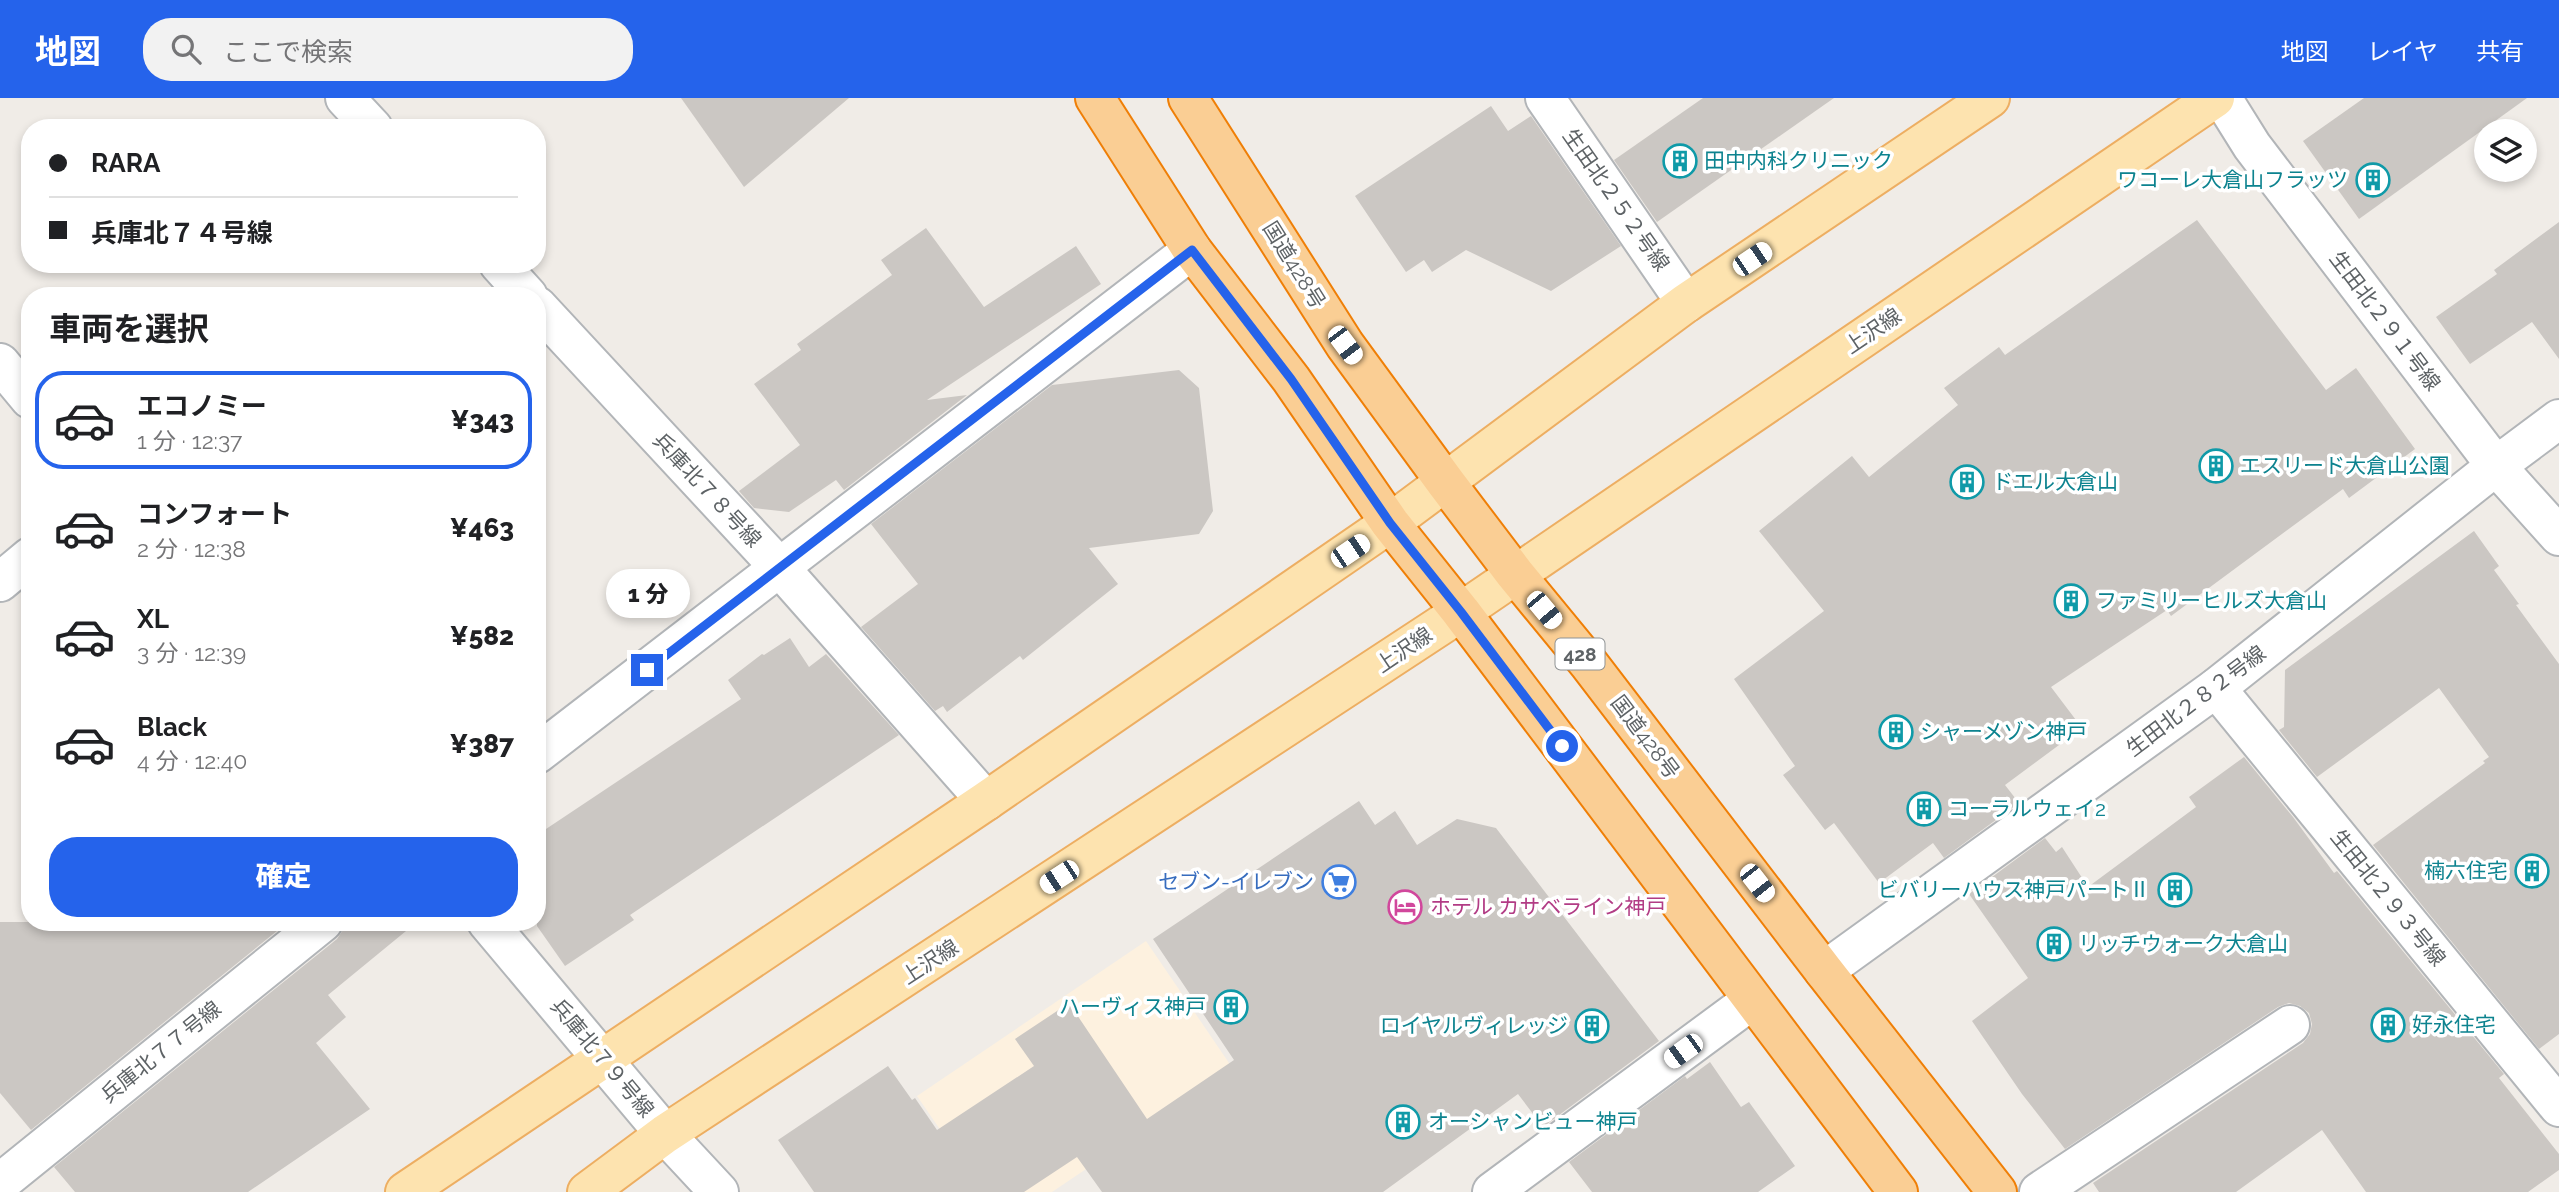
<!DOCTYPE html>
<html lang="ja">
<meta charset="utf-8">
<style>
:root{--surface:#fff;--page:#f2f2f2;--text:#202124;--muted:#757577;--line:#e0e0e0;--accent:#2563eb}
body{margin:0;font-family:Raleway,"Noto Sans JP",sans-serif;background:var(--page);color:var(--text);height:100vh;display:flex;flex-direction:column;font-size:26px;white-space:nowrap}
*{box-sizing:border-box;margin:0}
p{font-size:23px;color:var(--muted)}
.icon{flex:none;width:38px;height:38px;fill:none;stroke:currentColor;stroke-width:2;stroke-linecap:round;stroke-linejoin:round}
.map{position:relative;flex:1;overflow:hidden}
.side{position:absolute;left:21px;top:189px;width:525px;height:644px;display:flex;flex-direction:column;background:var(--surface);border-radius:28px;box-shadow:0 4px 10px #0003}
.side>*{flex:none}
.guide{position:absolute;left:21px;top:21px;width:525px;height:154px;border-radius:28px;box-shadow:0 4px 10px #0003;display:grid;align-content:center;height:154px;padding:0 28px;background:var(--surface)}
.fabs{position:absolute;left:2474px;top:21px;display:grid;gap:14px}
.fabs a{display:grid;place-items:center;width:63px;height:63px;border-radius:50%;background:var(--surface);box-shadow:0 4px 10px #0003;font-size:35px}
.end{position:absolute;width:32px;height:32px;margin:-16px;border:9px solid #2563eb;background:#fff;box-shadow:0 0 0 4px #fff}
.from{border-radius:50%}
.bubble{position:absolute;height:49px;border-radius:24px;background:var(--surface);box-shadow:0 4px 10px #0003;font-size:23px;font-weight:800;line-height:49px;text-align:center}
.car{position:absolute;width:21px;height:42px;margin:-21px -10px;border-radius:9px;box-shadow:0 0 5px 2px #0007;background:linear-gradient(#fff 24%,#345 0 40%,#fff 0 76%,#345 0 86%,#fff 0)}
.guide b{display:flex;align-items:center;gap:24px;height:66px;font-size:26px}
.guide b+b{border-top:2px solid var(--line)}
.guide i{width:18px;height:18px;background:var(--text)}
ul{padding:0;list-style:none}
li{display:flex;align-items:center;gap:21px;height:98px;margin:0 14px 10px;padding:0 14px;border:4px solid transparent;border-radius:28px}
li div{flex:1}
li b{display:block;font-size:26px}
li em{font-style:normal;font-weight:800}
li.on{border-color:var(--accent)}
li>.icon{width:63px;height:63px;stroke-width:1.5}
h2{padding:0 28px;font-size:32px;line-height:84px}
.primary-button{display:flex;gap:14px;margin-top:auto;padding:14px 28px}
.primary-button a{flex:1;height:80px;border-radius:28px;background:var(--accent);color:#fff;font-size:28px;font-weight:800;line-height:80px;text-align:center}
header{display:flex;align-items:center;gap:42px;box-sizing:border-box;height:98px;padding:0 35px;background:var(--accent);color:#fff}
header strong{font-size:33px}
nav{display:flex;gap:38px;margin-inline-start:auto;font-size:24px}
.search{width:490px;height:63px;background:var(--page);display:flex;align-items:center;gap:18px;box-sizing:border-box;padding:0 24px;border-radius:28px;color:var(--muted);font-size:26px}
.map>svg:first-child{display:block}
.commercial{fill:#fdf1df}
.building{fill:#cbc7c3}
.lines{fill:none;stroke-linecap:round;stroke-linejoin:round}
.minor-casing{stroke:#b2b5b8;stroke-width:42}
.major-casing{stroke:#edae62;stroke-width:42}
.highway-casing{stroke:#ef7f07;stroke-width:42}
.minor{stroke:#fff;stroke-width:38}
.major{stroke:#fde3af;stroke-width:38}
.highway{stroke:#face94;stroke-width:38}
.route{stroke:#2563eb;stroke-width:9}
.labels{text-anchor:middle;stroke-width:7;stroke-linejoin:round;paint-order:stroke}
.shield{fill:#fff;stroke:#8e9294;stroke-width:2}
.shield-label{font-size:19px;font-weight:bold;fill:#5e6366}
.culture-label{font-size:21px;fill:#0d838f;stroke:#fff;text-anchor:start}
.street-label{font-size:21px;fill:#5e6366;stroke:#fff}
.shop-label{font-size:21px;fill:#366cbe;stroke:#fff;text-anchor:end}
.hotel-label{font-size:21px;fill:#b23c85;stroke:#fff;text-anchor:start}
</style>
<header>
<strong>地図</strong>
<div class="search"><svg class="icon" aria-label="search" viewBox="0 0 24 24"><circle cx="10" cy="10" r="6"/><path d="M15 15l6 6"/></svg>ここで検索</div>
<nav><a>地図</a><a>レイヤ</a><a>共有</a></nav>
</header>
<div class="map">
<svg width="2559" height="1094" viewBox="0 0 2559 1094">
<rect width="100%" height="100%" fill="#f0ece7"/>
<!-- commercial -->
<polygon class="commercial" points="1146,843 1261,1012 1147,1030 1052,1094 983,1094 917,998"/>
<!-- building -->
<g class="building">
<polygon points="681,0 849,0 744,89"/>
<polygon points="1703,0 1834,0 1657,124 1614,62"/>
<polygon points="2364,0 2527,0 2359,121 2303,43"/>
<polygon points="1491,8 1508,33 1531,18 1621,148 1551,193 1466,152 1432,174 1424,162 1406,174 1355,98"/>
<polygon points="2197,122 2326,292 2356,270 2415,351 2349,400 2343,391 2171,518 2167,512 2051,589 2082,630 2005,687 2019,705 1944,760 1933,745 1879,785 1834,725 1825,732 1783,677 1795,668 1734,581 1824,513 1759,433 1852,358 1869,379 1958,307 1944,290 1999,249 2005,257"/>
<polygon points="2559,124 2559,261 2532,224 2470,266 2436,219 2497,176 2494,172"/>
<polygon points="926,130 984,209 1076,148 1101,186 927,302 967,297 844,392 836,382 789,414 754,410 739,393 800,347 754,286 801,252 797,246 892,177 881,162"/>
<polygon points="1179,272 1199,290 1213,413 1199,436 1089,450 1118,486 1023,562 1020,558 947,614 943,608 935,613 861,529 918,486 871,426 1052,287"/>
<polygon points="2474,433 2499,468 2494,472 2519,506 2516,507 2559,566 2559,936 2539,951 2373,747 2485,665 2483,663 2489,659 2439,590 2317,679 2279,632 2284,629 2285,572"/>
<polygon points="790,540 809,569 826,556 899,637 630,817 634,822 565,868 537,828 537,737 741,601 728,582 762,556 764,557"/>
<polygon points="2244,659 2293,719 2334,775 2337,773 2504,976 2499,980 2559,1056 2559,1072 2528,1094 2366,1094 2322,1032 2236,1094 2099,1094 2093,1085 2303,945 2310,936 2312,926 2309,915 2300,908 2289,905 2278,909 2065,1051 2022,996 1972,923 2028,880 1969,796 2045,740 2056,754 2062,749 2088,789 2196,709 2189,699"/>
<polygon points="1359,703 1375,727 1395,713 1417,747 1457,721 1496,730 1659,943 1543,1029 1518,996 1383,1094 1102,1094 1077,1059 1024,1094 814,1094 778,1042 888,968 912,1002 915,1000 937,1032 1034,968 1015,941 1069,905 1147,1021 1234,962 1153,841"/>
<polygon points="0,824 288,824 31,1032 0,995"/>
<polygon points="344,824 417,824 328,897 346,919 316,945 370,1011 248,1094 75,1094 54,1069 337,841 343,832"/>
<polygon points="1710,964 1741,1009 1749,1004 1795,1068 1758,1094 1592,1094 1569,1064 1685,978 1687,981"/>
</g>
<g class="lines">
<defs>
<g id="minor">
<polyline points="345,0 373,30"/>
<polyline points="1545,0 1686,205"/>
<polyline points="2222,0 2252,48 2496,368 2559,438"/>
<polyline points="499,166 528,198"/>
<polyline points="537,208 780,470 986,703"/>
<polyline points="0,265 30,301"/>
<polyline points="0,484 30,459"/>
<polyline points="2216,590 2559,1009"/>
<polyline points="537,656 1192,152"/>
<polyline points="487,824 665,1036 719,1094"/>
<polyline points="1824,873 2216,590 2496,368 2559,321"/>
<polyline points="0,1085 323,824"/>
<polyline points="1492,1094 1752,902"/>
<polyline points="2039,1094 2290,927"/>
</g>
<g id="major">
<polyline points="405,1094 986,703 1390,425 1686,205 1990,0"/>
<polyline points="587,1094 665,1036 1461,514 2215,0"/>
</g>
<g id="highway">
<polyline points="1095,0 1192,152 1291,281 1390,425 1461,514 1898,1094"/>
<polyline points="1188,0 1345,247 1446,385 1515,476 1589,566 1824,873 1997,1094"/>
</g>
</defs>
<!-- minor casing -->
<use href="#minor" class="minor-casing"/>
<!-- major casing -->
<use href="#major" class="major-casing"/>
<!-- highway casing -->
<use href="#highway" class="highway-casing"/>
<!-- minor -->
<use href="#minor" class="minor"/>
<!-- major -->
<use href="#major" class="major"/>
<!-- highway -->
<use href="#highway" class="highway"/>
</g>
<g class="lines">
<!-- route -->
<polyline class="route" points="647,572 1192,152 1291,281 1390,425 1461,514 1562,648"/>
</g>
<!-- icons -->
<defs>
<symbol id="building-ring" viewBox="-11 -11 22 22"><circle r="9.5" fill="#fff" stroke="#0f9aa8" stroke-width="1.5"/><path d="M-4-6H4V6H1V3H-1V6H-4ZM-2.5-4.3h1.7v1.8h-1.7ZM.8-4.3h1.7v1.8H.8ZM-2.5-1h1.7V.8h-1.7ZM.8-1h1.7V.8H.8Z" fill="#0f9aa8"/></symbol>
<symbol id="supermarket-ring" viewBox="-11 -11 22 22"><circle r="9.5" fill="#fff" stroke="#3f7fe0" stroke-width="1.5"/><path d="M-6-5.5h2.5l.6 2H6L4.5 2H-2.5L-4.4-4H-6ZM-1.5 3.2a1.3 1.3 0 1 0 .1 0ZM3 3.2a1.3 1.3 0 1 0 .1 0Z" fill="#3f7fe0"/></symbol>
<symbol id="hotel-ring" viewBox="-11 -11 22 22"><circle r="9.5" fill="#fff" stroke="#d1479c" stroke-width="1.5"/><path d="M-6-4.5h1.5V1H6V5H4.5V3h-9V5H-6ZM-4 0a1.8 1.8 0 1 1 3.6 0ZM.5 0V-2.5h3Q6-2.5 6 0Z" fill="#d1479c"/></symbol>
</defs>
<g fill-rule="evenodd">
<use href="#building-ring" x="1661" y="44" width="38" height="38"/>
<use href="#building-ring" x="2354" y="63" width="38" height="38"/>
<use href="#building-ring" x="2197" y="349" width="38" height="38"/>
<use href="#building-ring" x="1948" y="365" width="38" height="38"/>
<use href="#building-ring" x="2052" y="484" width="38" height="38"/>
<use href="#building-ring" x="1877" y="615" width="38" height="38"/>
<use href="#building-ring" x="1905" y="692" width="38" height="38"/>
<use href="#building-ring" x="2513" y="754" width="38" height="38"/>
<use href="#supermarket-ring" x="1320" y="765" width="38" height="38"/>
<use href="#building-ring" x="2156" y="773" width="38" height="38"/>
<use href="#hotel-ring" x="1386" y="790" width="38" height="38"/>
<use href="#building-ring" x="2035" y="827" width="38" height="38"/>
<use href="#building-ring" x="1212" y="890" width="38" height="38"/>
<use href="#building-ring" x="2369" y="908" width="38" height="38"/>
<use href="#building-ring" x="1573" y="909" width="38" height="38"/>
<use href="#building-ring" x="1384" y="1005" width="38" height="38"/>
</g>
<g class="labels">
<!-- shield labels -->
<rect class="shield" x="1555.5" y="540.5" width="49" height="31" rx="5"/>
<g class="shield-label">
<text x="1580" y="563">428</text>
</g>
<!-- culture labels -->
<g class="culture-label">
<text x="1704" y="70">田中内科クリニック</text>
<text x="2348" y="89" text-anchor="end">ワコーレ大倉山フラッツ</text>
<text x="2240" y="375">エスリード大倉山公園</text>
<text x="1992" y="391">ドエル大倉山</text>
<text x="2096" y="510">ファミリーヒルズ大倉山</text>
<text x="1920" y="641">シャーメゾン神戸</text>
<text x="1948" y="718">コーラルウェイ2</text>
<text x="2508" y="780" text-anchor="end">楠六住宅</text>
<text x="2150" y="799" text-anchor="end">ビバリーハウス神戸パートⅡ</text>
<text x="2078" y="853">リッチウォーク大倉山</text>
<text x="1206" y="916" text-anchor="end">ハーヴィス神戸</text>
<text x="2412" y="934">好永住宅</text>
<text x="1568" y="935" text-anchor="end">ロイヤルヴィレッジ</text>
<text x="1428" y="1031">オーシャンビュー神戸</text>
</g>
<!-- street labels -->
<g class="street-label">
<text transform="translate(1616 102) rotate(55)" y="7">生田北２５２号線</text>
<text transform="translate(1294 167) rotate(58)" y="7">国道428号</text>
<text transform="translate(2385 223) rotate(53)" y="7">生田北２９１号線</text>
<text transform="translate(1873 233) rotate(-34)" y="7">上沢線</text>
<text transform="translate(707 392) rotate(47)" y="7">兵庫北７８号線</text>
<text transform="translate(1404 552) rotate(-34)" y="7">上沢線</text>
<text transform="translate(2196 603) rotate(-37)" y="7">生田北２８２号線</text>
<text transform="translate(1645 639) rotate(53)" y="7">国道428号</text>
<text transform="translate(2388 800) rotate(51)" y="7">生田北２９３号線</text>
<text transform="translate(930 864) rotate(-33)" y="7">上沢線</text>
<text transform="translate(161 954) rotate(-39)" y="7">兵庫北７７号線</text>
<text transform="translate(602 960) rotate(50)" y="7">兵庫北７９号線</text>
</g>
<!-- shop labels -->
<g class="shop-label">
<text x="1314" y="791">セブン-イレブン</text>
</g>
<!-- hotel labels -->
<g class="hotel-label">
<text x="1430" y="816">ホテル カサベライン神戸</text>
</g>
</g>
</svg>
<div class="fabs">
<a><svg class="icon" aria-label="layers" viewBox="0 0 24 24"><path d="M12 4l9 5-9 5-9-5zM3 14l9 5 9-5"/></svg></a>
</div>
<i class="end from" style="left:1562px;top:648px"></i>
<i class="end" style="left:647px;top:572px"></i>
<div class="bubble" style="left:606px;top:471px;width:84px">1 分</div>
<i class="car" style="left:1752px;top:161px;rotate:56deg"></i>
<i class="car" style="left:1345px;top:247px;rotate:143deg"></i>
<i class="car" style="left:1350px;top:453px;rotate:56deg"></i>
<i class="car" style="left:1544px;top:512px;rotate:140deg"></i>
<i class="car" style="left:1059px;top:779px;rotate:237deg"></i>
<i class="car" style="left:1757px;top:785px;rotate:142deg"></i>
<i class="car" style="left:1683px;top:953px;rotate:234deg"></i>
<div class="guide">
<b><i class="from"></i>RARA</b>
<b><i></i>兵庫北７４号線</b>
</div>
<section class="side">
<h2>車両を選択</h2>
<ul>
<li class="on"><svg class="icon" aria-label="car" viewBox="0 0 24 24"><path d="M5 17H2v-5l4-1 3-4h7l3 4 3 1v5h-3M9 17h6M6 11h13"/><circle cx="7" cy="17" r="2"/><circle cx="17" cy="17" r="2"/></svg><div><b>エコノミー</b><p>1 分 · 12:37</p></div><em>¥343</em></li>
<li><svg class="icon" aria-label="car" viewBox="0 0 24 24"><path d="M5 17H2v-5l4-1 3-4h7l3 4 3 1v5h-3M9 17h6M6 11h13"/><circle cx="7" cy="17" r="2"/><circle cx="17" cy="17" r="2"/></svg><div><b>コンフォート</b><p>2 分 · 12:38</p></div><em>¥463</em></li>
<li><svg class="icon" aria-label="car" viewBox="0 0 24 24"><path d="M5 17H2v-5l4-1 3-4h7l3 4 3 1v5h-3M9 17h6M6 11h13"/><circle cx="7" cy="17" r="2"/><circle cx="17" cy="17" r="2"/></svg><div><b>XL</b><p>3 分 · 12:39</p></div><em>¥582</em></li>
<li><svg class="icon" aria-label="car" viewBox="0 0 24 24"><path d="M5 17H2v-5l4-1 3-4h7l3 4 3 1v5h-3M9 17h6M6 11h13"/><circle cx="7" cy="17" r="2"/><circle cx="17" cy="17" r="2"/></svg><div><b>Black</b><p>4 分 · 12:40</p></div><em>¥387</em></li>
</ul>
<div class="primary-button"><a>確定</a></div>
</section>
</div>
